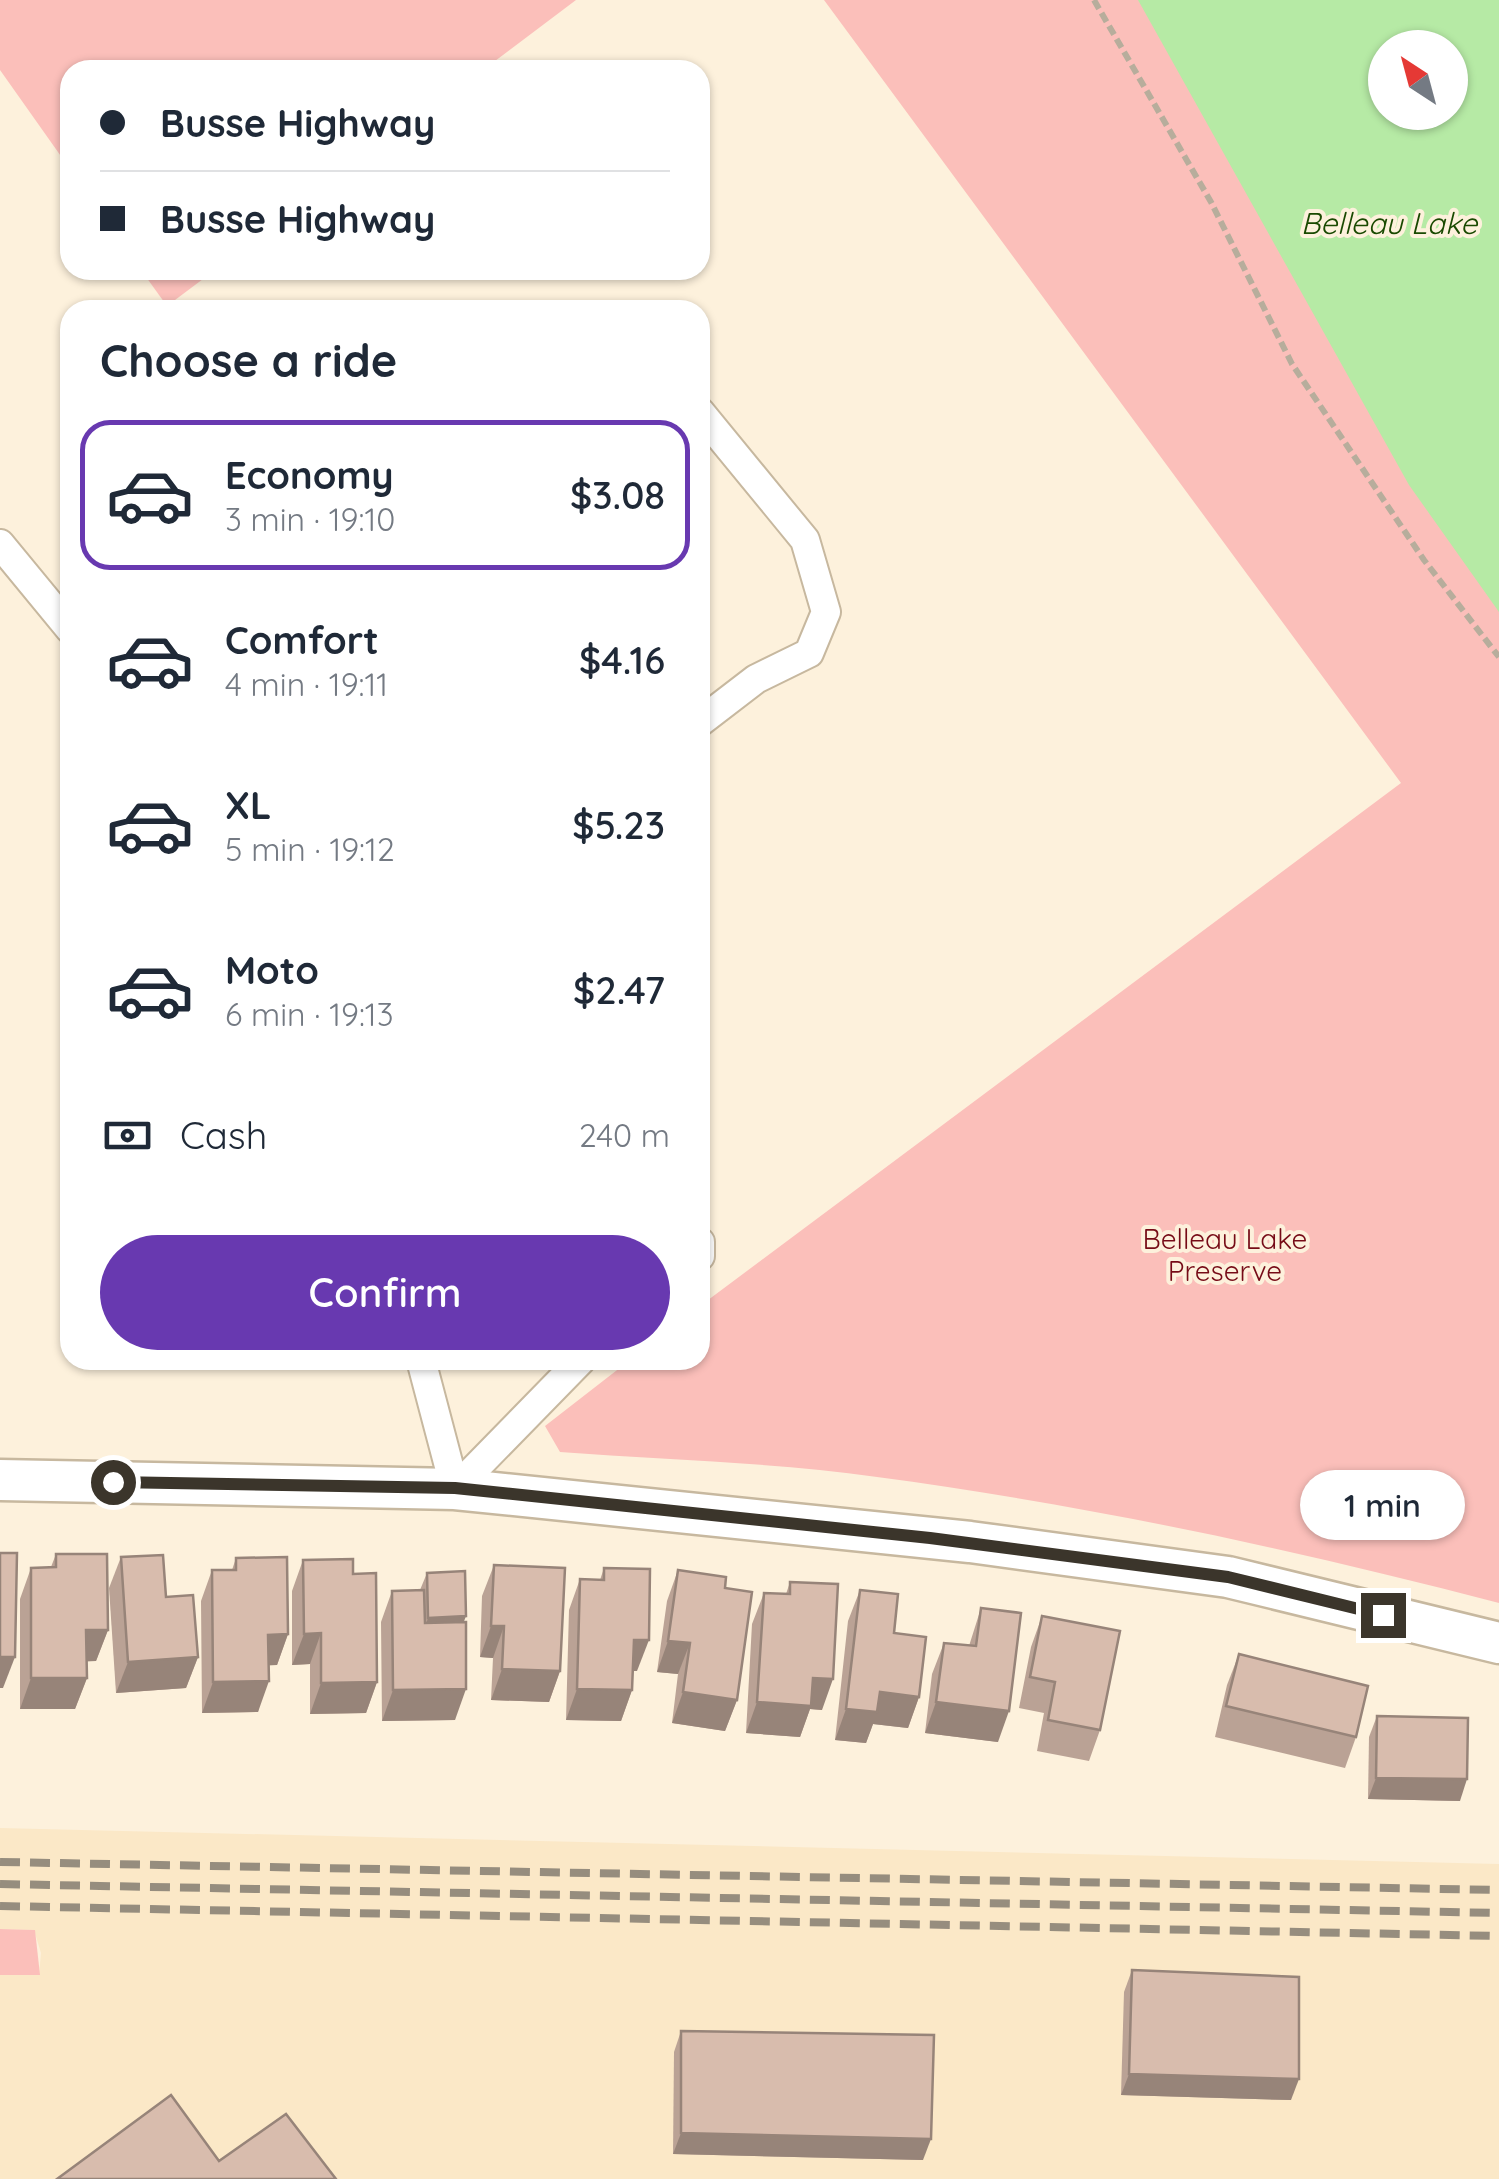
<!DOCTYPE html>
<meta charset="utf-8">
<style>
:root{--surface:#fff;--page:#f2f2f3;--text:#1f2937;--muted:#747a83;--line:#e0e1e3;--accent:#6839b0}
body{margin:0;font-family:Quicksand,sans-serif;background:var(--page);color:var(--text);height:100vh;display:flex;flex-direction:column;font-size:38px;white-space:nowrap}
*{box-sizing:border-box;margin:0}
p{font-size:32px;color:var(--muted)}
.icon{flex:none;width:55px;height:55px;fill:none;stroke:currentColor;stroke-width:2;stroke-linecap:round;stroke-linejoin:round}
.map{position:relative;flex:1;overflow:hidden}
.drawer{position:absolute;left:60px;top:300px;width:650px;height:1070px;display:flex;flex-direction:column;background:var(--surface);border-radius:30px;box-shadow:0 2px 8px #0004}
.drawer>*{flex:none}
.guide{position:absolute;left:60px;top:60px;width:650px;height:220px;border-radius:30px;box-shadow:0 2px 8px #0004;display:grid;align-content:center;height:220px;padding:0 40px;background:var(--surface)}
.needle{width:65px;rotate:324deg}
.tools{position:absolute;left:1368px;top:30px;display:grid;gap:20px}
.tools a{display:grid;place-items:center;width:100px;height:100px;border-radius:50%;background:var(--surface);box-shadow:0 2px 8px #0004;font-size:50px}
.end{position:absolute;width:45px;height:45px;margin:-22px;border:12px solid #3b352b;background:#fff;box-shadow:0 0 0 5px #fff}
.from{border-radius:50%}
.bubble{position:absolute;height:70px;border-radius:35px;background:var(--surface);box-shadow:0 2px 8px #0004;font-size:32px;font-weight:600;line-height:70px;text-align:center}
.guide b{display:flex;align-items:center;gap:35px;height:95px;font-size:38px}
.guide b+b{border-top:2px solid var(--line)}
.guide i{width:25px;height:25px;background:var(--text)}
ul{padding:0;list-style:none}
li{display:flex;align-items:center;gap:30px;height:150px;margin:0 20px 15px;padding:0 20px;border:5px solid transparent;border-radius:30px}
li div{flex:1}
li b{display:block;font-size:38px}
li em{font-style:normal;font-weight:600}
li.current{border-color:var(--accent)}
li>.icon{width:90px;height:90px;stroke-width:1.5}
h2{padding:0 40px;font-size:45px;line-height:120px}
.pay{display:flex;align-items:center;gap:25px;height:110px;padding:0 40px;font-size:38px}
.pay p{margin-inline-start:auto}
.cta{display:flex;gap:20px;margin-top:auto;padding:20px 40px}
.cta a{flex:1;height:115px;border-radius:60px;background:var(--accent);color:#fff;font-size:40px;font-weight:600;line-height:115px;text-align:center}
.map>svg:first-child{display:block}
.built{fill:#fbe8c7}
.green{fill:#fbbfba;fill-rule:evenodd}
.water{fill:#b6eaa5;fill-rule:evenodd}
.lines{fill:none;stroke-linecap:round;stroke-linejoin:round}
.street-casing{stroke:#c7b89f;stroke-width:32}
.secondary-casing{stroke:#c7b89f;stroke-width:45}
.path{stroke:#b7ad9c;stroke-width:6;stroke-dasharray:10 5;stroke-linecap:butt}
.street{stroke:#fff;stroke-width:28}
.secondary{stroke:#fff;stroke-width:40}
.rail{stroke:#968d7e;stroke-width:8;stroke-dasharray:20 10;stroke-linecap:butt}
.wall{fill:#baa295}
.shaded-wall{fill:#978479}
.building{fill:#d8bcad;stroke:#978479;stroke-width:2.5}
.route{stroke:#3b352b;stroke-width:12}
.labels{text-anchor:middle;stroke-width:8;stroke-linejoin:round;paint-order:stroke}
.park-label{font-size:28px;fill:#760b17;stroke:#fdf1dc}
.water-label{font-size:30px;font-style:italic;fill:#194900;stroke:#fdf1dc}
</style>
<div class="map">
<svg width="1499" height="2179" viewBox="0 0 1499 2179">
<rect width="100%" height="100%" fill="#fdf1dc"/>
<!-- built -->
<polygon class="built" points="0,1828 1499,1864 1499,2179 0,2179 0,1975 39,1975 41,1953 34,1930 0,1929"/>
<!-- green -->
<g class="green">
<polygon points="0,0 576,0 483,70 70,70 70,169 0,70"/>
<path d="M824,0H1499V1603C1293,1549 1087,1505 877,1477C772,1462 665,1460 560,1452L545,1426L630,1360H700V1306L1401,783ZM1385,48H1450V112H1385Z"/>
<polygon points="141,270 215,270 167,306"/>
<polygon points="0,1929 35,1930 40,1975 0,1975"/>
</g>
<!-- water -->
<path class="water" d="M1138,0H1499V612L1409,485ZM1385,48H1450V112H1385Z"/>
<g class="lines">
<defs>
<g id="street">
<polyline points="700,412 805,540 826,612 809,653 756,679 700,722"/>
<polyline points="0,544 70,629"/>
<polyline points="700,1242 700,1256"/>
<polyline points="421,1360 455,1489"/>
<polyline points="455,1489 581,1360"/>
</g>
<polyline id="secondary" points="0,1480 455,1489 970,1542 1228,1577 1499,1643"/>
</defs>
<!-- street casing -->
<use href="#street" class="street-casing"/>
<!-- secondary casing -->
<use href="#secondary" class="secondary-casing"/>
<!-- path -->
<polyline class="path" points="1094,0 1211,202 1292,364 1424,560 1499,657"/>
<!-- street -->
<use href="#street" class="street"/>
<!-- secondary -->
<use href="#secondary" class="secondary"/>
<!-- rail -->
<g class="rail">
<polyline points="0,1862 1499,1890"/>
<polyline points="0,1884 1499,1913"/>
<polyline points="0,1906 1499,1936"/>
</g>
</g>
<!-- wall -->
<g class="wall">
<polygon points="56,1554 108,1630 96,1661 86,1661 87,1678 75,1709 20,1709 20,1599 31,1568 51,1567"/>
<polygon points="121,1557 166,1597 198,1657 186,1688 116,1693 109,1588"/>
<polygon points="236,1558 288,1634 277,1665 269,1665 258,1712 202,1713 201,1601 212,1570 232,1570"/>
<polygon points="303,1560 353,1574 377,1682 366,1713 310,1714 310,1664 292,1665 292,1591"/>
<polygon points="494,1565 560,1671 549,1702 491,1700 493,1658 480,1657 482,1596"/>
<polygon points="604,1568 637,1671 633,1671 632,1690 621,1721 566,1720 569,1610 580,1579 600,1580"/>
<polygon points="678,1570 725,1588 737,1700 725,1731 672,1723 678,1674 657,1672 667,1601"/>
<polygon points="427,1573 464,1622 455,1720 382,1721 381,1622 392,1591 420,1590"/>
<polygon points="790,1582 822,1710 810,1709 800,1737 746,1733 752,1624 764,1593 786,1594"/>
<polygon points="860,1590 894,1633 919,1697 908,1728 873,1724 866,1743 835,1740 848,1621"/>
<polygon points="981,1608 998,1742 925,1733 932,1674 944,1643 969,1646"/>
<polygon points="1042,1616 1100,1730 1089,1761 1037,1751 1044,1713 1019,1708 1031,1647"/>
<polygon points="1239,1654 1356,1737 1345,1768 1215,1737 1227,1685"/>
<polygon points="1377,1716 1460,1801 1368,1799 1369,1737"/>
<polygon points="1132,1970 1291,2100 1121,2095 1124,1992"/>
<polygon points="681,2031 923,2160 673,2154 674,2052"/>
</g>
<!-- shaded-wall -->
<g class="shaded-wall">
<polygon points="466,1616 458,1637 421,1639 428,1618"/>
<polygon points="491,1626 504,1626 493,1658 480,1657"/>
<polygon points="86,1630 108,1630 96,1661 75,1662"/>
<polygon points="321,1633 310,1664 292,1665 304,1634"/>
<polygon points="288,1634 277,1665 257,1666 268,1635"/>
<polygon points="634,1640 649,1640 637,1671 623,1671"/>
<polygon points="668,1641 690,1643 678,1674 657,1672"/>
<polygon points="0,1657 15,1657 3,1688 0,1688"/>
<polygon points="198,1657 186,1688 116,1693 128,1662"/>
<polygon points="502,1669 560,1671 549,1702 491,1700"/>
<polygon points="31,1678 87,1678 75,1709 20,1709"/>
<polygon points="813,1678 833,1679 822,1710 810,1709 800,1737 746,1733 757,1702"/>
<polygon points="269,1681 258,1712 202,1713 213,1682"/>
<polygon points="377,1682 366,1713 310,1714 321,1683"/>
<polygon points="466,1689 455,1720 382,1721 393,1690"/>
<polygon points="577,1689 632,1690 621,1721 566,1720"/>
<polygon points="683,1692 737,1700 725,1731 672,1723"/>
<polygon points="880,1692 919,1697 908,1728 873,1724 866,1743 835,1740 846,1709"/>
<polygon points="936,1702 1009,1711 998,1742 925,1733"/>
<polygon points="1376,1778 1467,1779 1460,1801 1368,1799"/>
<polygon points="1129,2074 1299,2079 1291,2100 1121,2095"/>
<polygon points="681,2133 931,2139 923,2160 673,2154"/>
</g>
<!-- building -->
<g class="building">
<polygon points="0,1553 17,1553 15,1657 0,1657"/>
<polygon points="56,1554 107,1554 108,1630 86,1630 87,1678 31,1678 31,1568 56,1567"/>
<polygon points="163,1555 166,1597 193,1595 198,1657 128,1662 121,1557"/>
<polygon points="287,1557 288,1634 268,1635 269,1681 213,1682 212,1570 236,1570 236,1558"/>
<polygon points="353,1559 353,1574 376,1573 377,1682 321,1683 321,1633 304,1634 303,1560"/>
<polygon points="494,1565 565,1568 560,1671 502,1669 504,1626 491,1626"/>
<polygon points="604,1568 650,1569 649,1640 634,1640 632,1690 577,1689 580,1579 604,1580"/>
<polygon points="678,1570 726,1577 725,1588 752,1592 737,1700 683,1692 690,1643 668,1641"/>
<polygon points="465,1571 466,1616 428,1618 427,1573"/>
<polygon points="790,1582 838,1584 833,1679 813,1678 811,1706 757,1702 764,1593 790,1594"/>
<polygon points="424,1590 425,1623 466,1622 466,1689 393,1690 392,1591"/>
<polygon points="860,1590 898,1594 894,1633 926,1637 919,1697 880,1692 877,1712 846,1709"/>
<polygon points="981,1608 1021,1613 1009,1711 936,1702 944,1643 976,1646"/>
<polygon points="1042,1616 1120,1631 1100,1730 1048,1720 1055,1682 1030,1677"/>
<polygon points="1239,1654 1368,1686 1356,1737 1226,1706"/>
<polygon points="1377,1716 1468,1718 1467,1779 1376,1778"/>
<polygon points="1132,1970 1299,1977 1299,2079 1129,2074"/>
<polygon points="681,2031 934,2035 931,2139 681,2133"/>
<polygon points="171,2095 219,2161 286,2114 336,2179 57,2179"/>
</g>
<g class="lines">
<!-- route -->
<polyline class="route" points="113,1482 455,1488 930,1538 1228,1577 1383,1615"/>
</g>
<g class="labels">
<!-- park labels -->
<g class="park-label">
<text x="1225" y="1249">Belleau Lake<tspan x="1225" dy="32">Preserve</tspan></text>
</g>
<!-- water labels -->
<g class="water-label">
<text x="1389" y="234">Belleau Lake</text>
</g>
</g>
</svg>
<div class="tools">
<a><svg class="needle" viewBox="-14 -14 28 28"><path d="M0-13l5 13h-10z" fill="#e53935"/><path d="M0 13l5-13h-10z" fill="#747a83"/></svg></a>
</div>
<i class="end from" style="left:113px;top:1482px"></i>
<i class="end" style="left:1383px;top:1615px"></i>
<div class="bubble" style="left:1300px;top:1470px;width:165px">1 min</div>
<div class="guide">
<b><i class="from"></i>Busse Highway</b>
<b><i></i>Busse Highway</b>
</div>
<section class="drawer">
<h2>Choose a ride</h2>
<ul>
<li class="current"><svg class="icon" aria-label="car" viewBox="0 0 24 24"><path d="M5 17H2v-5l4-1 3-4h7l3 4 3 1v5h-3M9 17h6M6 11h13"/><circle cx="7" cy="17" r="2"/><circle cx="17" cy="17" r="2"/></svg><div><b>Economy</b><p>3 min · 19:10</p></div><em>$3.08</em></li>
<li><svg class="icon" aria-label="car" viewBox="0 0 24 24"><path d="M5 17H2v-5l4-1 3-4h7l3 4 3 1v5h-3M9 17h6M6 11h13"/><circle cx="7" cy="17" r="2"/><circle cx="17" cy="17" r="2"/></svg><div><b>Comfort</b><p>4 min · 19:11</p></div><em>$4.16</em></li>
<li><svg class="icon" aria-label="car" viewBox="0 0 24 24"><path d="M5 17H2v-5l4-1 3-4h7l3 4 3 1v5h-3M9 17h6M6 11h13"/><circle cx="7" cy="17" r="2"/><circle cx="17" cy="17" r="2"/></svg><div><b>XL</b><p>5 min · 19:12</p></div><em>$5.23</em></li>
<li><svg class="icon" aria-label="car" viewBox="0 0 24 24"><path d="M5 17H2v-5l4-1 3-4h7l3 4 3 1v5h-3M9 17h6M6 11h13"/><circle cx="7" cy="17" r="2"/><circle cx="17" cy="17" r="2"/></svg><div><b>Moto</b><p>6 min · 19:13</p></div><em>$2.47</em></li>
</ul>
<div class="pay"><svg class="icon" aria-label="cash" viewBox="0 0 24 24"><path d="M3 7h18v10H3z"/><circle cx="12" cy="12" r="2"/></svg>Cash<p>240 m</p></div>
<div class="cta"><a>Confirm</a></div>
</section>
</div>
